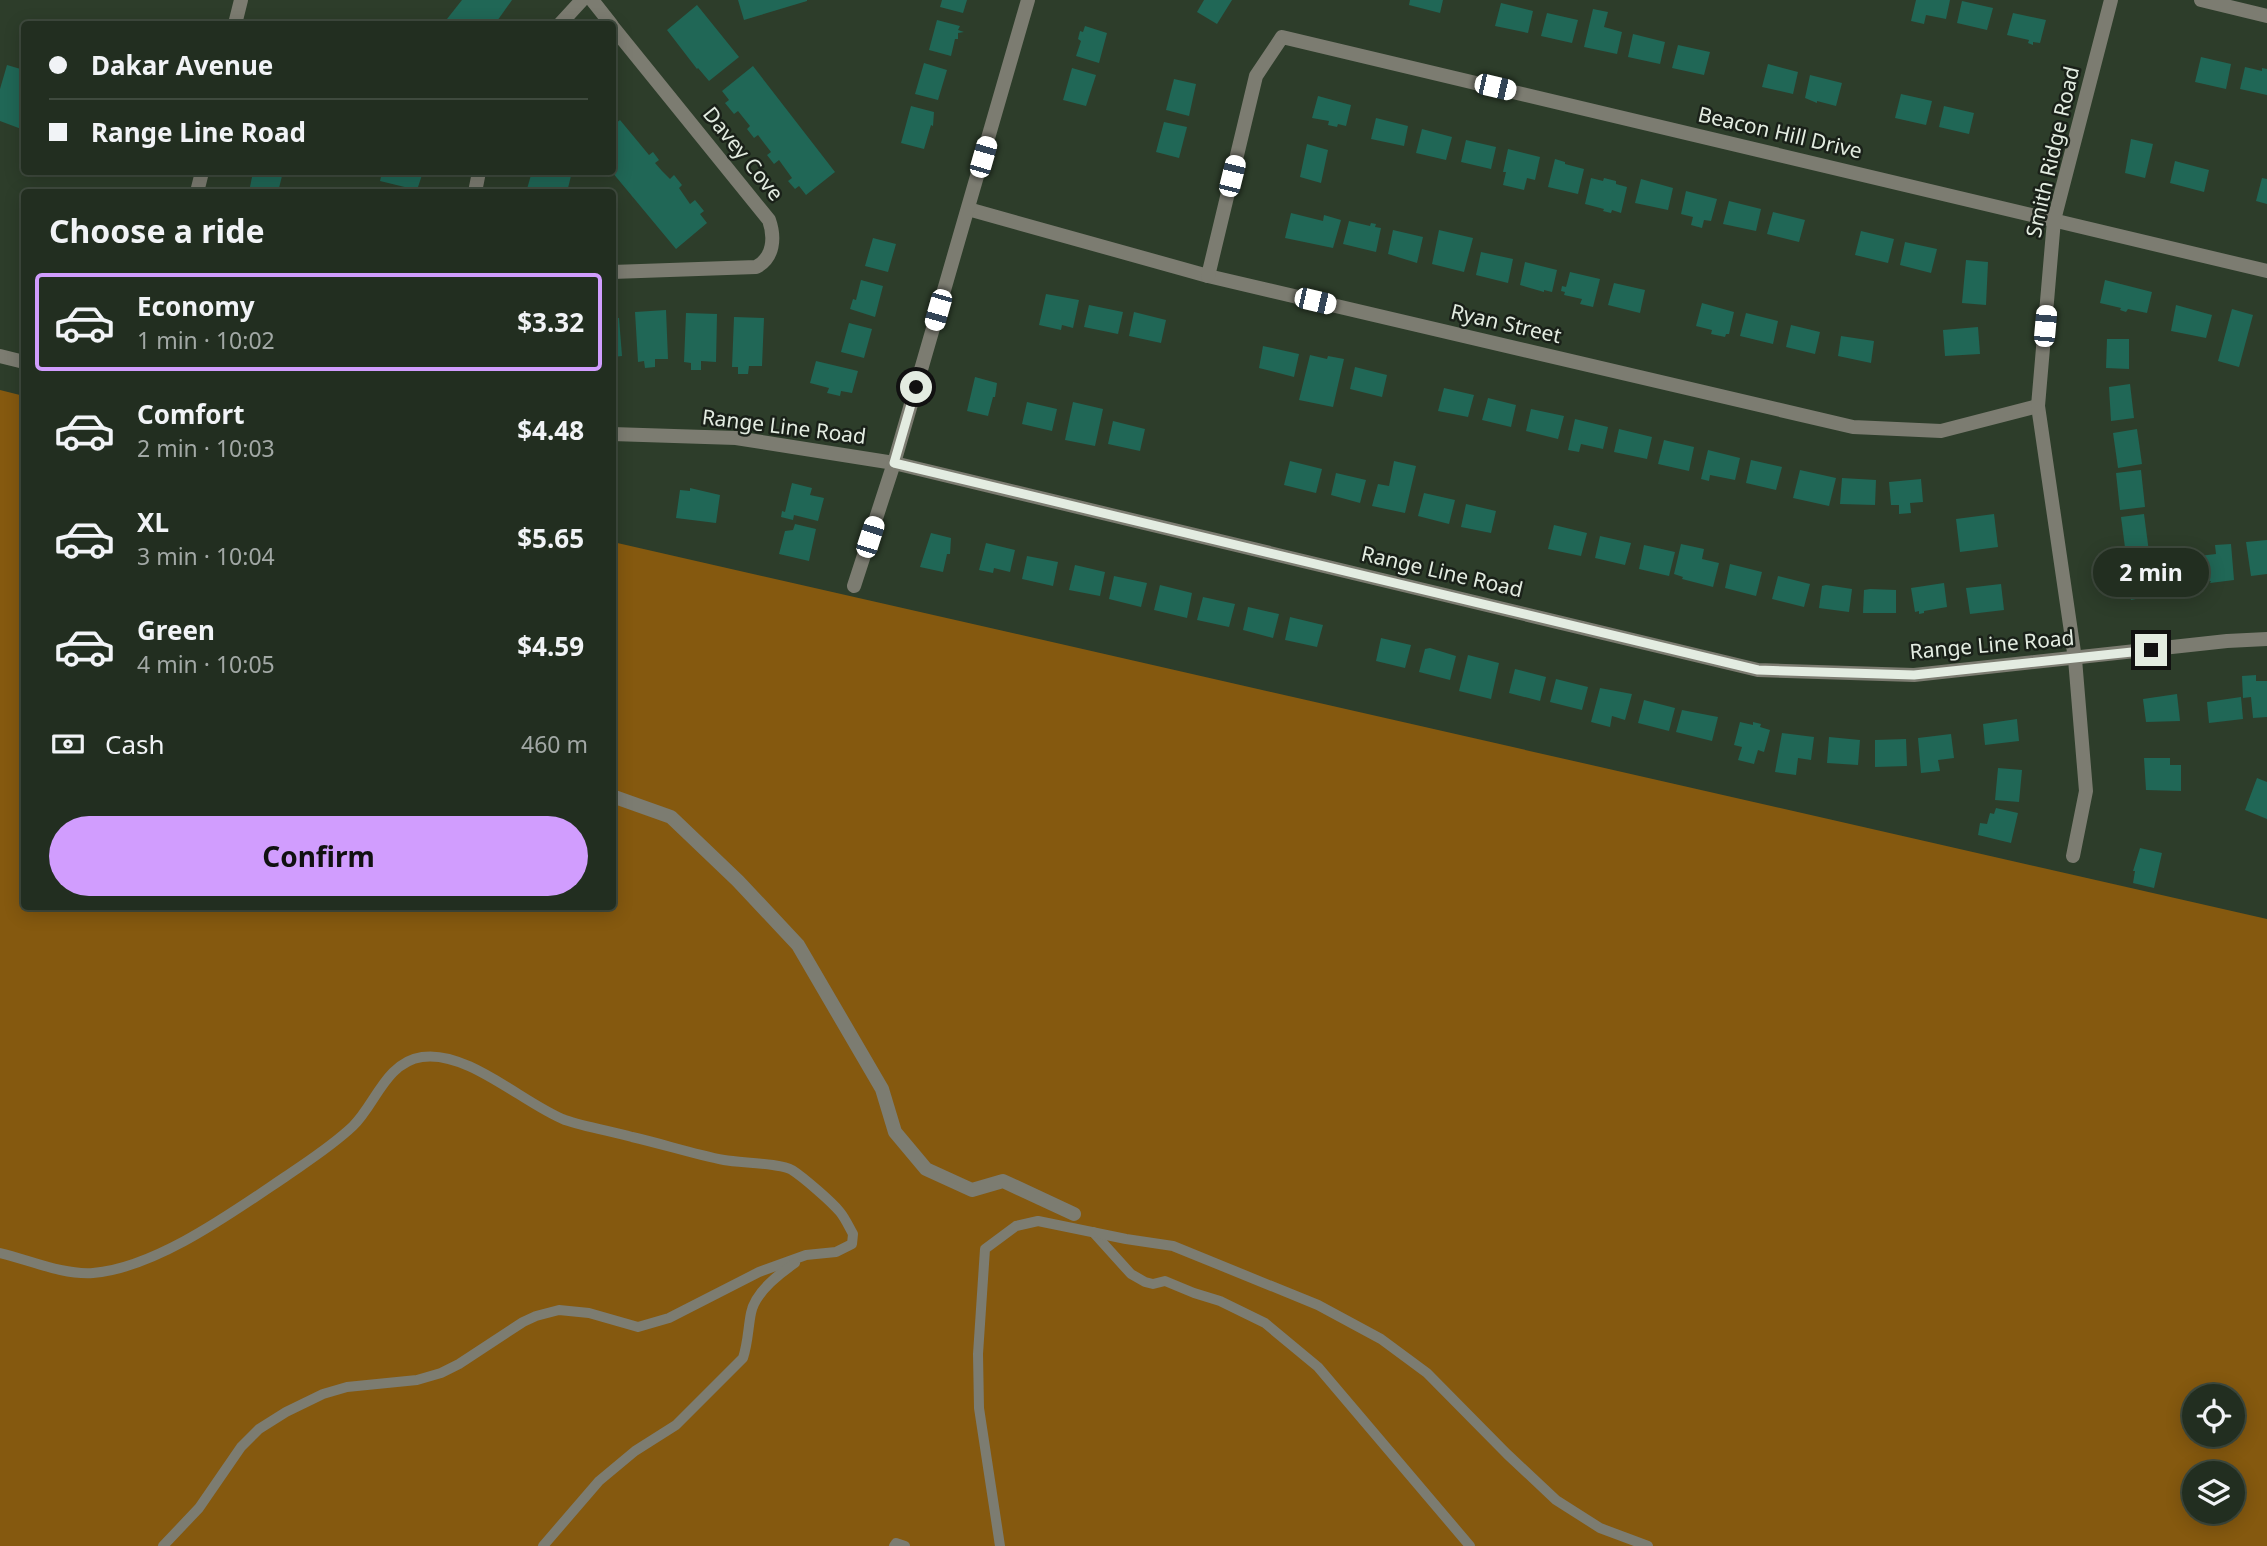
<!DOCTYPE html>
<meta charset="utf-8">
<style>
:root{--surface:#222e20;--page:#2a3629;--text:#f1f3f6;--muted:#a2a8a5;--line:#3f4a3e;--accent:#d19dfe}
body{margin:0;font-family:"Noto Sans",sans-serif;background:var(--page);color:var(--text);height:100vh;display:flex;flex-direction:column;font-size:26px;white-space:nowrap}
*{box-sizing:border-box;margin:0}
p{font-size:23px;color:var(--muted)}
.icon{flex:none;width:38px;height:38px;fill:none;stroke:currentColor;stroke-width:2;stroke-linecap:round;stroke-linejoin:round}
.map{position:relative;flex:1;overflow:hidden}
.details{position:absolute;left:21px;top:189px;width:595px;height:721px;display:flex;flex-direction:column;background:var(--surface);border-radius:7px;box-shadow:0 4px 18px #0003,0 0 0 2px var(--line)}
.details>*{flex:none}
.banner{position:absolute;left:21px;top:21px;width:595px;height:154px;border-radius:7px;box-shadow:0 4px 18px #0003,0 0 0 2px var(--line);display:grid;align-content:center;height:154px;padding:0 28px;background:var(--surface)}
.buttons{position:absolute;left:2182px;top:1384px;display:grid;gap:14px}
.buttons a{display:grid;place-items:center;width:63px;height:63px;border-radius:50%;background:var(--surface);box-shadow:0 4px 18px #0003,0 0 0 2px var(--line);font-size:35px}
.end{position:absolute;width:32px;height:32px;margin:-16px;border:9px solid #e3ece1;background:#111;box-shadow:0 0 0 4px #111}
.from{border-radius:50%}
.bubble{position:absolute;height:49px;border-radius:24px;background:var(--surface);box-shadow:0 4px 18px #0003,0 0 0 2px var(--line);font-size:23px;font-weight:700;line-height:49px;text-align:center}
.car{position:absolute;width:21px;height:42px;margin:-21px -10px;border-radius:9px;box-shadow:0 0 5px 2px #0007;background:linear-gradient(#fff 24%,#345 0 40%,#fff 0 76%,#345 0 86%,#fff 0)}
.banner b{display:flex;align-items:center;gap:24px;height:66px;font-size:26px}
.banner b+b{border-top:2px solid var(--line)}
.banner i{width:18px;height:18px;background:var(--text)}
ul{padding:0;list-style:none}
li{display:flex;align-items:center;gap:21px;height:98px;margin:0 14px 10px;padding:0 14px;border:4px solid transparent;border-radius:7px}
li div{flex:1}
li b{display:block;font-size:26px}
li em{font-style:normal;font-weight:700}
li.active{border-color:var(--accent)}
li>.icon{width:63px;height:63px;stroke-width:1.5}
h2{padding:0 28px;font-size:32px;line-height:84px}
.pay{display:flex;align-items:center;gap:18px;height:77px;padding:0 28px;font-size:26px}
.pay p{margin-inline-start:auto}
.primary-button{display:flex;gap:14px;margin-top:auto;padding:14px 28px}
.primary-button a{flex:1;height:80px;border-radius:42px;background:var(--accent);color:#111;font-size:28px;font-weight:700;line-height:80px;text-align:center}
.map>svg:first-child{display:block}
.green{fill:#85590f;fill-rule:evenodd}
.building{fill:#206756}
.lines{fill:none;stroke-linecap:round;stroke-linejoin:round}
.service{stroke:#7c7c71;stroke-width:10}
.minor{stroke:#7c7c71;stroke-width:14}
.tertiary{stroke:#7c7c71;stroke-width:14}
.route{stroke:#e3ece1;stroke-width:9}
.labels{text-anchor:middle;stroke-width:5;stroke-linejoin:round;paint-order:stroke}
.street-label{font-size:21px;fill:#e3ece1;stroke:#1a2119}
</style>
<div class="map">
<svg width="2267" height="1546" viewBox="0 0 2267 1546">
<rect width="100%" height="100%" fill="#2d3d2a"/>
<!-- green -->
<path class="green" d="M0,390L24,396V906H612L613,542L2267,919V1546H0ZM2194,1396H2233V1435H2194ZM2194,1474H2233V1512H2194Z"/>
<!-- building -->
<g class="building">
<polygon points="462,0 512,0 495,24 443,24"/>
<polygon points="738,0 807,0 807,1 744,20"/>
<polygon points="942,0 967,0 963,13 940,7"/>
<polygon points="1204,0 1232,0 1217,24 1197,12"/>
<polygon points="1410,0 1443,0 1440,13 1409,5"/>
<polygon points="1916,0 1950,0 1946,19 1926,15 1924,24 1911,21"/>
<polygon points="1962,1 1993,8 1987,30 1957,23"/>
<polygon points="1501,3 1533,11 1528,33 1495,26"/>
<polygon points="697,5 739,57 709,81 698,68 697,69 667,30"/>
<polygon points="1593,9 1608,12 1604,27 1622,32 1617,54 1584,47"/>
<polygon points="1547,13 1578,20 1572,43 1541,36"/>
<polygon points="2013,13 2046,20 2040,43 2033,42 2033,45 2028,43 2029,40 2007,35"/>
<polygon points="937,20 960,26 958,30 964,32 958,33 958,39 955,39 951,56 929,50"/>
<polygon points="1085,26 1107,33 1099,63 1076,56 1081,41 1078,39 1080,31 1083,32"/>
<polygon points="1633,34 1665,42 1660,64 1628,57"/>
<polygon points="1678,45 1710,52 1704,75 1672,68"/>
<polygon points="2201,57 2231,64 2226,89 2195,82"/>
<polygon points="924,63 947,70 938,100 915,94"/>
<polygon points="1768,64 1798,72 1793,94 1762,87"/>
<polygon points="7,65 24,70 24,130 0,121 0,89"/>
<polygon points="753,66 835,172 806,195 799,186 795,189 788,181 792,178 779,160 774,164 767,155 771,152 764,143 758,135 754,138 747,129 750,126 738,111 734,114 725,103 729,100 722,91"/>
<polygon points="2245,67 2262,71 2262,68 2267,69 2267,95 2240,89"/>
<polygon points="1072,68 1096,75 1086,106 1063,100"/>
<polygon points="1810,75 1842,83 1836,106 1817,101 1817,103 1805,98"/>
<polygon points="1174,79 1196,84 1189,116 1166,110"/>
<polygon points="1901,94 1932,101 1926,125 1895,118"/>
<polygon points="1318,96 1351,105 1346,126 1338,124 1337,127 1328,125 1329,121 1312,118"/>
<polygon points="911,106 934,112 933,126 931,125 924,149 901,143"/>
<polygon points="1944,106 1974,113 1969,134 1939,127"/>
<polygon points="1376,118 1408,126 1404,146 1371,139"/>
<polygon points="620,120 649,155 653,152 659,160 655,163 662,171 670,179 674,175 682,185 679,188 690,204 695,200 704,211 700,214 707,223 676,249 612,172 612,126"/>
<polygon points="1164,122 1187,127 1179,158 1156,152"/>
<polygon points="1422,129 1452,137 1446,160 1416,153"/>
<polygon points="2131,139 2153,144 2145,178 2125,173"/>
<polygon points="1466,140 1496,147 1491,169 1461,162"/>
<polygon points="1307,144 1328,150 1321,183 1300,177"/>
<polygon points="1508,149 1540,157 1535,180 1527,178 1524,190 1503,185 1506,172 1503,172"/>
<polygon points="1555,159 1565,162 1565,164 1584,169 1578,194 1548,187"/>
<polygon points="2175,161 2209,170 2204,192 2170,183"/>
<polygon points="253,172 283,172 278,192 249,192"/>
<polygon points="382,172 423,172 417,190 380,181"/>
<polygon points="528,172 572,172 567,192 531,192 532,190 527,189 531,175 527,174"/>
<polygon points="1591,178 1603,181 1604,178 1616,181 1616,184 1627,187 1621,213 1612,210 1611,213 1603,211 1604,209 1585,204"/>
<polygon points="2262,178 2267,179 2267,204 2256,201"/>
<polygon points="1641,179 1673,188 1668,210 1635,203"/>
<polygon points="1686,191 1717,199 1711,221 1704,220 1702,228 1691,225 1693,217 1681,214"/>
<polygon points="1729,201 1761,209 1756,231 1723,224"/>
<polygon points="1773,212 1805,220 1799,242 1767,234"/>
<polygon points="1291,213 1323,221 1324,215 1341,220 1333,248 1285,238"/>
<polygon points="1349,221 1370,226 1371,223 1376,224 1375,227 1381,228 1376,252 1343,244"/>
<polygon points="1393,230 1423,237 1417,263 1388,254"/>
<polygon points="1439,230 1473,238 1464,272 1432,264"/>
<polygon points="1861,231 1894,239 1888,263 1855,255"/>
<polygon points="873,238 896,244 888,272 865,266"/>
<polygon points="1905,242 1937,249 1931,273 1900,265"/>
<polygon points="1481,252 1513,259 1508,283 1476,275"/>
<polygon points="1966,260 1988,262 1986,305 1962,303"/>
<polygon points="1525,262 1557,270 1552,292 1544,290 1544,292 1520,285"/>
<polygon points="1570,272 1600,279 1593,307 1580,304 1582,299 1564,295 1565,292 1561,291 1562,286 1566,287"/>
<polygon points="861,280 883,286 875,317 850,309 853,299 856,300"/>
<polygon points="2105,280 2152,292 2147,313 2128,309 2126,312 2120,310 2121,308 2100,303"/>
<polygon points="1614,283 1645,290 1640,313 1608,305"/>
<polygon points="1046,294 1079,300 1073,328 1062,325 1061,330 1039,325"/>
<polygon points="1702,303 1734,312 1729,334 1726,334 1725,337 1711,334 1712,330 1696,326"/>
<polygon points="1089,305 1123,312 1118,334 1084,327"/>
<polygon points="2176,305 2212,315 2206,338 2171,331"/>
<polygon points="2232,309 2253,315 2239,367 2218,361"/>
<polygon points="666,310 668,359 655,359 655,367 645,368 644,361 638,362 635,312"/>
<polygon points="1134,312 1166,320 1161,343 1129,336"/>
<polygon points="686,313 717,314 716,362 701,361 701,370 691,370 691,363 684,362"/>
<polygon points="1746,313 1778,321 1773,344 1740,336"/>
<polygon points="734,317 764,318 762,366 749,366 748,374 738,374 738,367 732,367"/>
<polygon points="612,318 619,318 622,356 612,357"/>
<polygon points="849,323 872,329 864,358 841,352"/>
<polygon points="1791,325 1820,332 1815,354 1786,347"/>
<polygon points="1978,327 1980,354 1945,356 1943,330"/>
<polygon points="1841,336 1874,341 1871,363 1838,356"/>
<polygon points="2107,339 2129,339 2129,369 2106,368"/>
<polygon points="1263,346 1299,354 1294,377 1259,368"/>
<polygon points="1310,355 1327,359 1328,356 1344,359 1333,407 1299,400"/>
<polygon points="816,361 858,371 852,393 841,391 840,396 827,393 829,388 810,383"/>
<polygon points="1355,367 1387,375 1382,397 1350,389"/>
<polygon points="975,377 997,383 995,397 993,397 988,416 967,411"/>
<polygon points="2130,384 2134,418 2111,421 2109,387"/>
<polygon points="1444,388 1474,395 1468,417 1438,411"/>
<polygon points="1488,398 1516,405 1511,427 1482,420"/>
<polygon points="1027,402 1057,409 1052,431 1022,424"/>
<polygon points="1073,402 1103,409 1095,446 1065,440"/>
<polygon points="1531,409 1564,416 1558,439 1526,431"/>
<polygon points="1575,419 1608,427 1603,449 1581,444 1579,452 1568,450"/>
<polygon points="1113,421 1145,429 1140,451 1108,444"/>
<polygon points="1619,429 1652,437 1647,459 1614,452"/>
<polygon points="2137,429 2142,464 2118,468 2113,433"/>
<polygon points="1664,440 1694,447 1689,471 1658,464"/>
<polygon points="1708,450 1740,458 1735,480 1710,475 1709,481 1701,479"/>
<polygon points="1751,460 1782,467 1776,490 1746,483"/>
<polygon points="1290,461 1322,469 1316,493 1284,485"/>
<polygon points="1394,461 1416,466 1405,513 1372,506 1378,484 1389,486"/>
<polygon points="1800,470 1836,478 1829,506 1793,498"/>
<polygon points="2141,470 2145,507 2120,510 2116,473"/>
<polygon points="1336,473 1366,480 1360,503 1331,495"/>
<polygon points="1842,478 1876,480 1875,505 1840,504"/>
<polygon points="1921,479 1923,502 1910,503 1911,513 1899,514 1899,505 1891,505 1889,482"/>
<polygon points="792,483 812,488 810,495 824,498 818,521 794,515 793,520 781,517 782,511 785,512"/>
<polygon points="690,488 720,495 716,523 676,518 680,490 690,491"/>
<polygon points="1424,493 1455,500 1449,524 1418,516"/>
<polygon points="1466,504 1496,511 1491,533 1461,527"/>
<polygon points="1994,514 1998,547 1960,552 1956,519"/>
<polygon points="2144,514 2149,552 2130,556 2126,555 2121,517"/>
<polygon points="795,524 816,529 809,561 779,554 785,531 793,530"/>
<polygon points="1554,525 1587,533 1581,556 1548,549"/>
<polygon points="931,533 951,538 950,554 947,554 943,572 920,567"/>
<polygon points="1600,536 1631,543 1625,565 1595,558"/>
<polygon points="2267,540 2267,574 2251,576 2246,542"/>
<polygon points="986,543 1015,550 1010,572 994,568 993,573 979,570"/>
<polygon points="1681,544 1704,549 1702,559 1719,563 1713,587 1682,579 1683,577 1674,574"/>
<polygon points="2231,544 2234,580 2210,583 2211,581 2201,582 2199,556 2216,554 2215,545"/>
<polygon points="1644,545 1675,552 1669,576 1639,569"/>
<polygon points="1027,556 1058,562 1053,586 1022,579"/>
<polygon points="1730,564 1762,572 1756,596 1725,588"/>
<polygon points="1075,565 1105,572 1100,596 1069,590"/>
<polygon points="2148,573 2162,573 2165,593 2131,600 2128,577"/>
<polygon points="1114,576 1147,583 1141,607 1109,599"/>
<polygon points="1778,576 1810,584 1804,607 1772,599"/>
<polygon points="1944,583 1947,607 1924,611 1924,613 1919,614 1919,611 1915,612 1911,588"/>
<polygon points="2001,584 2004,610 1970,614 1966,588"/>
<polygon points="1160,585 1192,593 1187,618 1154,610"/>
<polygon points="1826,585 1852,589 1849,612 1819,608 1822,586"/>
<polygon points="1870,589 1896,590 1896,613 1863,613 1864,590"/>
<polygon points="1203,597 1235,604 1229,627 1197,620"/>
<polygon points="1248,607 1279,614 1273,638 1243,630"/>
<polygon points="1290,617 1323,625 1317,647 1285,640"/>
<polygon points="1381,638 1411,645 1405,668 1376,661"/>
<polygon points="1430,648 1456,656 1450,680 1419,672 1425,649"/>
<polygon points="1468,655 1499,663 1491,699 1459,691"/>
<polygon points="1515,669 1546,677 1540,701 1509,693"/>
<polygon points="2256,675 2256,681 2267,681 2267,717 2253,718 2251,697 2243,698 2242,676"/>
<polygon points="1556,679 1588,687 1582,710 1550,702"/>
<polygon points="1600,688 1632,694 1625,720 1612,716 1610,727 1591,722"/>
<polygon points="2177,694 2180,721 2146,722 2143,699"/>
<polygon points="2241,697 2243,719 2209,723 2207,702"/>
<polygon points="1644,700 1675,708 1669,731 1638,723"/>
<polygon points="1682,710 1718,717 1712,741 1676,732"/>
<polygon points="2017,719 2019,741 1985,745 1983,724"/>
<polygon points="1740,722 1753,725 1753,722 1761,724 1760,727 1770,730 1764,752 1758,750 1754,764 1738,760 1742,747 1734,745"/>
<polygon points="1782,733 1814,737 1811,760 1798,758 1796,775 1775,772"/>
<polygon points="1951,734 1954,758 1938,760 1940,771 1921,773 1918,738"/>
<polygon points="1829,737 1860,740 1858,765 1827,763"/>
<polygon points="1906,739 1907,766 1875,767 1875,740"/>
<polygon points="2144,758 2170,758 2170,765 2181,765 2181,791 2146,790"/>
<polygon points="1998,768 2022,770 2019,802 1995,800"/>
<polygon points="2257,778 2267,782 2267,819 2245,810"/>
<polygon points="1996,808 2018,813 2011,843 1978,835 1980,823 1987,824 1990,813 1994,814"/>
<polygon points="2140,848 2162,853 2154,888 2133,883 2135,871 2133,871"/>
</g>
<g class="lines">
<!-- service -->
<g class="service">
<polyline points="1093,1232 1131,1274 1145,1282 1153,1284 1165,1281 1194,1293 1220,1301 1265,1323 1318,1367 1470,1546"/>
<path d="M0,1253C30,1260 62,1275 93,1273C156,1268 233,1212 285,1177C308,1161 332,1146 353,1126C375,1105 386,1062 422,1057C468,1050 524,1104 565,1120C586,1127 610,1131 632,1137C663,1144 693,1154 724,1160C740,1163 780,1163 792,1170C803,1177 832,1202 840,1212C845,1218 849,1227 853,1234L852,1244L836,1252L806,1255L759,1272L669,1318L638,1327L589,1313L559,1310L536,1316L523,1322L459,1364L441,1373L417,1380L347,1387L323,1394L286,1412L259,1429L241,1447L199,1508L163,1546"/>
<path d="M543,1546L599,1481L635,1451L676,1425L743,1358C748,1343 748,1328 751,1313C755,1292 779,1274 795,1263"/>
<polyline points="894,1546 896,1543 905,1546"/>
<polyline points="1000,1546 979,1408 978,1354 985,1249 1016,1226 1038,1221 1126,1239 1173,1246 1318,1305 1381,1339 1427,1373 1507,1454 1556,1500 1600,1528 1648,1546"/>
</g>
<!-- minor -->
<g class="minor">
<polyline points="592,0 611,24"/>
<polyline points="2201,0 2267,16"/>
<polyline points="560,24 582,0"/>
<path d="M612,26L769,220C775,237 774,258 756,267L612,272"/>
<polyline points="475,192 479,172"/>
<polyline points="968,209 1208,276 1853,427 1941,431 2038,406"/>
<polyline points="1208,276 1256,76 1282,37 2267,271"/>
<polyline points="612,434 736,438 894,463 1758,670 1914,675 2227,641 2267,639"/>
<polyline points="854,586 894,463 1028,0"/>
<polyline points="612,796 671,817 738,881 798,945 882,1089 895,1132 926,1169 972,1190 1003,1181 1074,1214"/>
<polyline points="2073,856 2086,791 2075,659 2038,406 2054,220 2111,0"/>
</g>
<!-- tertiary -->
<g class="tertiary">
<polyline points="235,24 241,0"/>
<polyline points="197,192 202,172"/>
<polyline points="0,356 24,362"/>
</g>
</g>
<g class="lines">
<!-- route -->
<polyline class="route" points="916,387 894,463 1758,670 1914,675 2151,650"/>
</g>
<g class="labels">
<!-- street labels -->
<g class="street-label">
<text transform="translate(1780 133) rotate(13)" y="7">Beacon Hill Drive</text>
<text transform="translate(2053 152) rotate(-77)" y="7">Smith Ridge Road</text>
<text transform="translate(743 154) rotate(51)" y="7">Davey Cove</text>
<text transform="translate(1506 324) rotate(13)" y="7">Ryan Street</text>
<text transform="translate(784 427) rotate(7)" y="7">Range Line Road</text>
<text transform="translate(1442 572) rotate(13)" y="7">Range Line Road</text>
<text transform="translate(1992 645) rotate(-5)" y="7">Range Line Road</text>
</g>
</g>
</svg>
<div class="buttons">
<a><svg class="icon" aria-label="locate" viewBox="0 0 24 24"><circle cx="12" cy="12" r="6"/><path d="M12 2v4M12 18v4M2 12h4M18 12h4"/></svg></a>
<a><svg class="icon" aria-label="layers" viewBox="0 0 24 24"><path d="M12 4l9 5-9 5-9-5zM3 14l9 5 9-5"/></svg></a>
</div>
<i class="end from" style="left:916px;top:387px"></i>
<i class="end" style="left:2151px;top:650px"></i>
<div class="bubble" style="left:2093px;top:548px;width:116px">2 min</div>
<i class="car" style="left:1495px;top:87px;rotate:103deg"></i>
<i class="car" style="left:983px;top:157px;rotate:16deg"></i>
<i class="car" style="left:1232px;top:176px;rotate:14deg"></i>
<i class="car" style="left:1315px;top:301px;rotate:103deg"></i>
<i class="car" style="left:938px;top:310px;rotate:196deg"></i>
<i class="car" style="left:2045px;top:326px;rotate:5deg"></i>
<i class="car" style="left:870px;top:537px;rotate:18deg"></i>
<div class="banner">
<b><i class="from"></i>Dakar Avenue</b>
<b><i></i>Range Line Road</b>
</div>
<section class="details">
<h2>Choose a ride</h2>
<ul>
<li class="active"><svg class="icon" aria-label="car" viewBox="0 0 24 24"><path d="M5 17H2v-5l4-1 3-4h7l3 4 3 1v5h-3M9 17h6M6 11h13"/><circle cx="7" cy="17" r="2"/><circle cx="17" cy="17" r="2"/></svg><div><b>Economy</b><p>1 min · 10:02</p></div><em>$3.32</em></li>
<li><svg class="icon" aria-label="car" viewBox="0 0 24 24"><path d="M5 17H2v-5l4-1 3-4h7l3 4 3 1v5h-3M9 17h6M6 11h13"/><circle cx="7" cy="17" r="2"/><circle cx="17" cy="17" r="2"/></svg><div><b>Comfort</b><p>2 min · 10:03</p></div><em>$4.48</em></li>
<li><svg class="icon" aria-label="car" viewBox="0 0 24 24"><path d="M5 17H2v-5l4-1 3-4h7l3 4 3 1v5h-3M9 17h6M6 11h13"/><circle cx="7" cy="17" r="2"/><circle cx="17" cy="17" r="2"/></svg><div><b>XL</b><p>3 min · 10:04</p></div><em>$5.65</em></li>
<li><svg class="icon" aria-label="car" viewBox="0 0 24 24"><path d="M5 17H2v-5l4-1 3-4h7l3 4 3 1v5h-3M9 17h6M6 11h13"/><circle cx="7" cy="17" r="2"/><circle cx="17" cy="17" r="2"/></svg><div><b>Green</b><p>4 min · 10:05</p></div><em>$4.59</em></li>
</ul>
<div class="pay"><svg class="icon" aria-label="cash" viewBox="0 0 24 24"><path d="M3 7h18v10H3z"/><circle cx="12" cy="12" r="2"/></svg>Cash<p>460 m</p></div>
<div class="primary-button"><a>Confirm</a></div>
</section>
</div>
